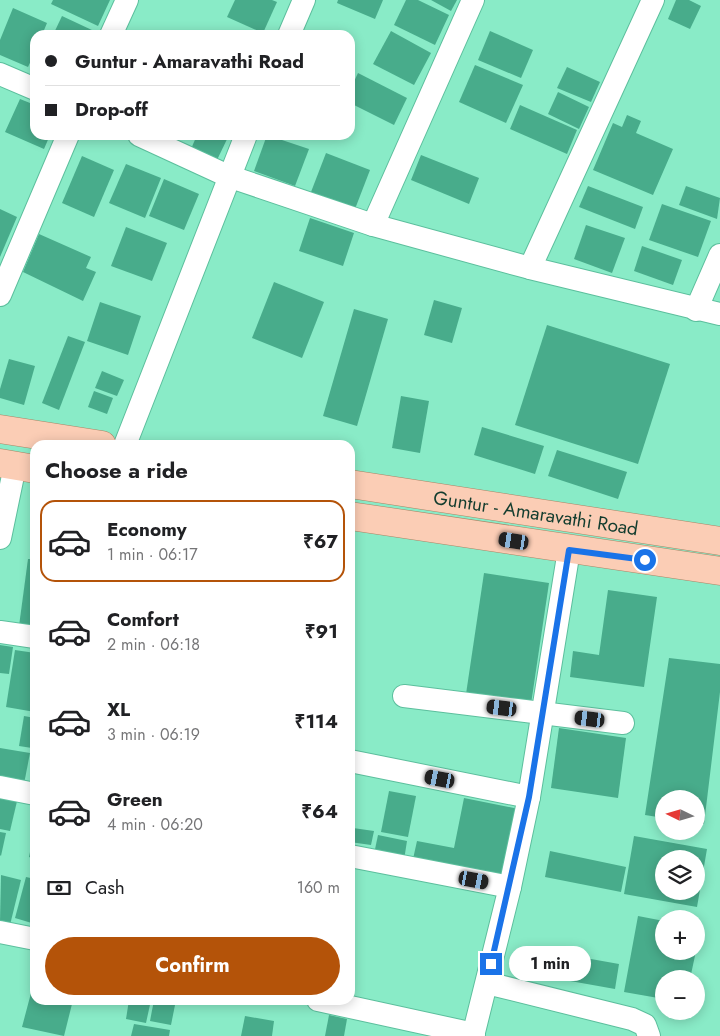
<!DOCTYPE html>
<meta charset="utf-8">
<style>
:root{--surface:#fff;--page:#f2f2f2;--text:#202124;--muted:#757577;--line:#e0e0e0;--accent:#b45309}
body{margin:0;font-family:Jost,sans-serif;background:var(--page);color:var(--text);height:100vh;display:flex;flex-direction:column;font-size:19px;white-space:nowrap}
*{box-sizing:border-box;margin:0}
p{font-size:16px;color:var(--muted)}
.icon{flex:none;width:28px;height:28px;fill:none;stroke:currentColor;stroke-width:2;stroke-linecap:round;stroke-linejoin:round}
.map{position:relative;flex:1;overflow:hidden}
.sheet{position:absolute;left:30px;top:440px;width:325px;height:565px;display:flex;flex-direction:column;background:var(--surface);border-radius:15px;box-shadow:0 2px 12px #0003}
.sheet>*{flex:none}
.banner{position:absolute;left:30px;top:30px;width:325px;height:110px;border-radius:15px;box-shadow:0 2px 12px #0003;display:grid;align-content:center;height:110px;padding:0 15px;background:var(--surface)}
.needle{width:32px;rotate:275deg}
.tools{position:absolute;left:655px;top:790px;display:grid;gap:10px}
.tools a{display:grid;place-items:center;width:50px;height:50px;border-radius:50%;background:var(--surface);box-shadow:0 2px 12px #0003;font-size:25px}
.end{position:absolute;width:22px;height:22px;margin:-11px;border:6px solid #1a73e8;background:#fff;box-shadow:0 0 0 2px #fff}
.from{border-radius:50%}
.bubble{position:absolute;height:35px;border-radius:18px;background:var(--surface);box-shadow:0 2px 12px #0003;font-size:16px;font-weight:700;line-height:35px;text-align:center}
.car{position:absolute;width:15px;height:30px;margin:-15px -8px;border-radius:6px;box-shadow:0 0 4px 1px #0007;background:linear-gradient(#222 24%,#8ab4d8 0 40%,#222 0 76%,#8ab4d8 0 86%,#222 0)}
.banner b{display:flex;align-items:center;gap:18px;height:48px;font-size:19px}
.banner b+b{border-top:1px solid var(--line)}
.banner i{width:12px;height:12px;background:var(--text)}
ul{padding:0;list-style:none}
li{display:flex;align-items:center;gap:15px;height:82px;margin:0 10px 8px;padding:0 5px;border:2px solid transparent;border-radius:15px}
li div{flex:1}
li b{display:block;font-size:19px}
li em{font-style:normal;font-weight:700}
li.active{border-color:var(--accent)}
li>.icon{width:45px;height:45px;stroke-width:1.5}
h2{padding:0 15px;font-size:22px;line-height:60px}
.pay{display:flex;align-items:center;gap:12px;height:55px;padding:0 15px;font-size:19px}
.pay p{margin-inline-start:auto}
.primary-button{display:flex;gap:10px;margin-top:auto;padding:10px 15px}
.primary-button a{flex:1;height:58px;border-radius:30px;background:var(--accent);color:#fff;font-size:20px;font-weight:700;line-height:58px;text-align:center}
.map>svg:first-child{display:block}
.building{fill:#48ac8b;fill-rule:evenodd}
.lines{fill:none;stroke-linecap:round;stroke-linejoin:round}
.minor-casing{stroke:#5cbf9d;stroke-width:24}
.primary-casing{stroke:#a88566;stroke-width:29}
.minor{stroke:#fff;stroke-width:22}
.primary{stroke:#fbcdb5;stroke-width:28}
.route{stroke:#1a73e8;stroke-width:6}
.labels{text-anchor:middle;stroke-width:4.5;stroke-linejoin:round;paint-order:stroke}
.street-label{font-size:19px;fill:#123c2e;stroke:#97f9d4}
</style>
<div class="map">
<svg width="720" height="1036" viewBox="0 0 720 1036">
<rect width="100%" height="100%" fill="#89ebc7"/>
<!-- building -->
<g class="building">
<polygon points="53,0 110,0 98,26 51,4"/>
<polygon points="235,0 272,0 277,2 263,33 227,17"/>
<polygon points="338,0 383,0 375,19 337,3"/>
<polygon points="406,0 418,0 449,15 435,45 394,25"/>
<polygon points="431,0 457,0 451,11"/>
<polygon points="676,0 689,0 701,6 690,29 668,19"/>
<polygon points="13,8 47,23 42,35 35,35 35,52 28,67 0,55 0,40"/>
<polygon points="62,16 94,31 92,35 53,35"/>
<polygon points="391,31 431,53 414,85 373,64"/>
<polygon points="490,31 533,50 521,78 478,60"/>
<polygon points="475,65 523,85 506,123 459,102"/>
<polygon points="567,67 600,82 591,102 557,88"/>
<polygon points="358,73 407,98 394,125 350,103 350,90"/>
<polygon points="558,92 589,107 579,129 548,114"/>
<polygon points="20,99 35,105 35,135 50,135 44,149 5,132"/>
<polygon points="520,105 577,130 567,154 510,129"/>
<polygon points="627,115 641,121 636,133 673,149 653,195 593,170 613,123 622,127"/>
<polygon points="197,135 229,135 217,160 191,149"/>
<polygon points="267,135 309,149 295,186 254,171"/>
<polygon points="326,153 370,170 355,209 311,192"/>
<polygon points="421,155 479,178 469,204 411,180"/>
<polygon points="82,156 114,170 94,217 62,203"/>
<polygon points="126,164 161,178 145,218 109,203"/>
<polygon points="164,179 199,194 184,230 149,216"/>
<polygon points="588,186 643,207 635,229 579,207"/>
<polygon points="686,186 720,198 717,219 679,205"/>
<polygon points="662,204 711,221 698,257 649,240"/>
<polygon points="0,209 17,217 0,257"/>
<polygon points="310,218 354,233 343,266 299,251"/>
<polygon points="586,225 625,238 612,273 574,259"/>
<polygon points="126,227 167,243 152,281 111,266"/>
<polygon points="39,234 91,257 86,268 96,272 83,301 23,272"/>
<polygon points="642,246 682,260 673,285 634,271"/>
<polygon points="274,282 324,302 302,358 252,338"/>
<polygon points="434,300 462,308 452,343 424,335"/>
<polygon points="100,302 141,316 128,355 87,341"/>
<polygon points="354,309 388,319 357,426 323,416"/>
<polygon points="547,325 670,364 638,464 515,425"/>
<polygon points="68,336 85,342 59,410 42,403"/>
<polygon points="9,359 35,366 24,405 0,398 0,389"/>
<polygon points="102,371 124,380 117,396 95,388"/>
<polygon points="94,391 113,398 107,414 88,407"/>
<polygon points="401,396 429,401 420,453 392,448"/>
<polygon points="482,427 544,446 535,474 474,455"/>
<polygon points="557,450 627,472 618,499 548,476"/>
<polygon points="28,559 35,559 35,627 19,626"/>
<polygon points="484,573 549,583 531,704 466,694"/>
<polygon points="608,590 657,597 644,687 570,677 573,651 599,655"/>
<polygon points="0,645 13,647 9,674 0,673"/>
<polygon points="15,650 35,653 35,712 6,707"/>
<polygon points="669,658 720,664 720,692 704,824 696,823 696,799 664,799 664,818 645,815"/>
<polygon points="24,716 35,718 32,748 19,746"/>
<polygon points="559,728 626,738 618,798 551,788"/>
<polygon points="0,748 30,753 24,784 0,780"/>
<polygon points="389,791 416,796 408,837 381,832"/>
<polygon points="0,793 18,797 10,831 0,829"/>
<polygon points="464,798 519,809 506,877 413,859 417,841 454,848"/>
<polygon points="353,828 374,831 371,845 350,842"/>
<polygon points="0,832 6,833 1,856 0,855"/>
<polygon points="34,833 35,833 35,859 29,857"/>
<polygon points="378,835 407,841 404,860 374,854"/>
<path d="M634,836L707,849L697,907L624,894ZM664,859H696V891H664Z"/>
<polygon points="550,851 626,867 621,892 545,877"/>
<polygon points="1,875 21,880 10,925 0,922"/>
<polygon points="26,877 35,879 35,924 15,918"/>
<polygon points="638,916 664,921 664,951 696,951 690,979 664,979 664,999 624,992"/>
<polygon points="696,928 700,928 697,943 696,942"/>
<polygon points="563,954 619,964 615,989 559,979"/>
<polygon points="535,957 557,960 555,975 533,972"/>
<polygon points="35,978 35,1000 73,1000 64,1036 22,1027"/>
<polygon points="129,1000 151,1000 146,1023 126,1019"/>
<polygon points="154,1000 176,1000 171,1025 150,1021"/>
<polygon points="329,1015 347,1019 344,1036 325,1036"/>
<polygon points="245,1016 274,1021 272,1036 241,1036"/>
<polygon points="134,1024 170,1030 169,1036 131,1036"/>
</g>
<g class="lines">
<defs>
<g id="minor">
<polyline points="111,35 127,0"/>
<polyline points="289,35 304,0"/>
<polyline points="0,74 35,89"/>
<polyline points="139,135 228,176 373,225 530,268 720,314"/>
<polyline points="373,225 473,0"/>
<polyline points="530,268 653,0"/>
<polyline points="0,295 68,135"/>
<polyline points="696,310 720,255"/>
<polyline points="125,445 246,135"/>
<polyline points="0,538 15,466"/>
<polyline points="0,632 35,637"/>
<polyline points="404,696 623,723"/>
<polyline points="350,761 529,797"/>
<polyline points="0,787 35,794"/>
<polyline points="350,856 510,887"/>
<polyline points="0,932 35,939"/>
<polyline points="487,983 632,1019 645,1025 649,1036"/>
<polyline points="318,1000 474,1034"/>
<polyline points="473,1036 510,887 529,797 569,550"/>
</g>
<g id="primary">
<polyline points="0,429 102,445"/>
<polyline points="0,463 35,469"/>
<path id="s1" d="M350,484L720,541"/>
<polyline points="350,516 720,571"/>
</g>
</defs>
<!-- minor casing -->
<use href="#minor" class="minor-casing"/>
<!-- primary casing -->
<use href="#primary" class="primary-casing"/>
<!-- minor -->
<use href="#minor" class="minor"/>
<!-- primary -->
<use href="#primary" class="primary"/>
</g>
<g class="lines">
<!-- route -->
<polyline class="route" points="491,964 529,797 569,550 645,560"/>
</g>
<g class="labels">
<!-- street labels -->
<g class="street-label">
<text dy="7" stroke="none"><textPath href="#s1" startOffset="188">Guntur - Amaravathi Road</textPath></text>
</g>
</g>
</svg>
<div class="tools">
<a><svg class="needle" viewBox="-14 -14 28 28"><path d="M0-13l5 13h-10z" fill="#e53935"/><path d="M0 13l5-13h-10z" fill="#757577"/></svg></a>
<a><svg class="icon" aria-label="layers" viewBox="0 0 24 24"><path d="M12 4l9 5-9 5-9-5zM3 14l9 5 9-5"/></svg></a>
<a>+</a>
<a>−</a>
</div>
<i class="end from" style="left:645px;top:560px"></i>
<i class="end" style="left:491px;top:964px"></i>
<div class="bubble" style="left:509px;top:946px;width:82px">1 min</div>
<i class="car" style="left:514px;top:541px;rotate:279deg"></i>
<i class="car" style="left:502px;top:708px;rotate:277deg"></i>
<i class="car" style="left:590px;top:719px;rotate:277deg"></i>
<i class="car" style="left:440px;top:779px;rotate:281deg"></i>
<i class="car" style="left:474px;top:880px;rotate:101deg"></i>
<div class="banner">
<b><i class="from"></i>Guntur - Amaravathi Road</b>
<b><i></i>Drop-off</b>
</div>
<section class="sheet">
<h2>Choose a ride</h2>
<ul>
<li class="active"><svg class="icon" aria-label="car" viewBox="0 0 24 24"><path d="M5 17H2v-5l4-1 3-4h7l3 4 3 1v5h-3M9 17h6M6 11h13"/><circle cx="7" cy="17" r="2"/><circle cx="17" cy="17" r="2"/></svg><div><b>Economy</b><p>1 min · 06:17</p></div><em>₹67</em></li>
<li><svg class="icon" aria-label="car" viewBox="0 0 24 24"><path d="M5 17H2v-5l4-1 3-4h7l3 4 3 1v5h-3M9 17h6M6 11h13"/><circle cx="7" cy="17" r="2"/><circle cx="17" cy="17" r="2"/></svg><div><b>Comfort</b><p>2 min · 06:18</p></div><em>₹91</em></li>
<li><svg class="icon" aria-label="car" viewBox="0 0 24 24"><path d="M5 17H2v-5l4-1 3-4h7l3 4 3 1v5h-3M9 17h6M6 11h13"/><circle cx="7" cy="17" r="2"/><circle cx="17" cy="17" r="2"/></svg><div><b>XL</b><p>3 min · 06:19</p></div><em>₹114</em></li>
<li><svg class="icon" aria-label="car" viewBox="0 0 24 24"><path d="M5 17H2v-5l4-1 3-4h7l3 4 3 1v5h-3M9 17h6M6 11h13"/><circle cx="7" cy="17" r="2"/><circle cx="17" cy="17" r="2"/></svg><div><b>Green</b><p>4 min · 06:20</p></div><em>₹64</em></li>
</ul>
<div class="pay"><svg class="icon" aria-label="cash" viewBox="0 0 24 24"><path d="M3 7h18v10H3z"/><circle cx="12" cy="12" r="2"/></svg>Cash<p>160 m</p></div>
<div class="primary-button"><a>Confirm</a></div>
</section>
</div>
